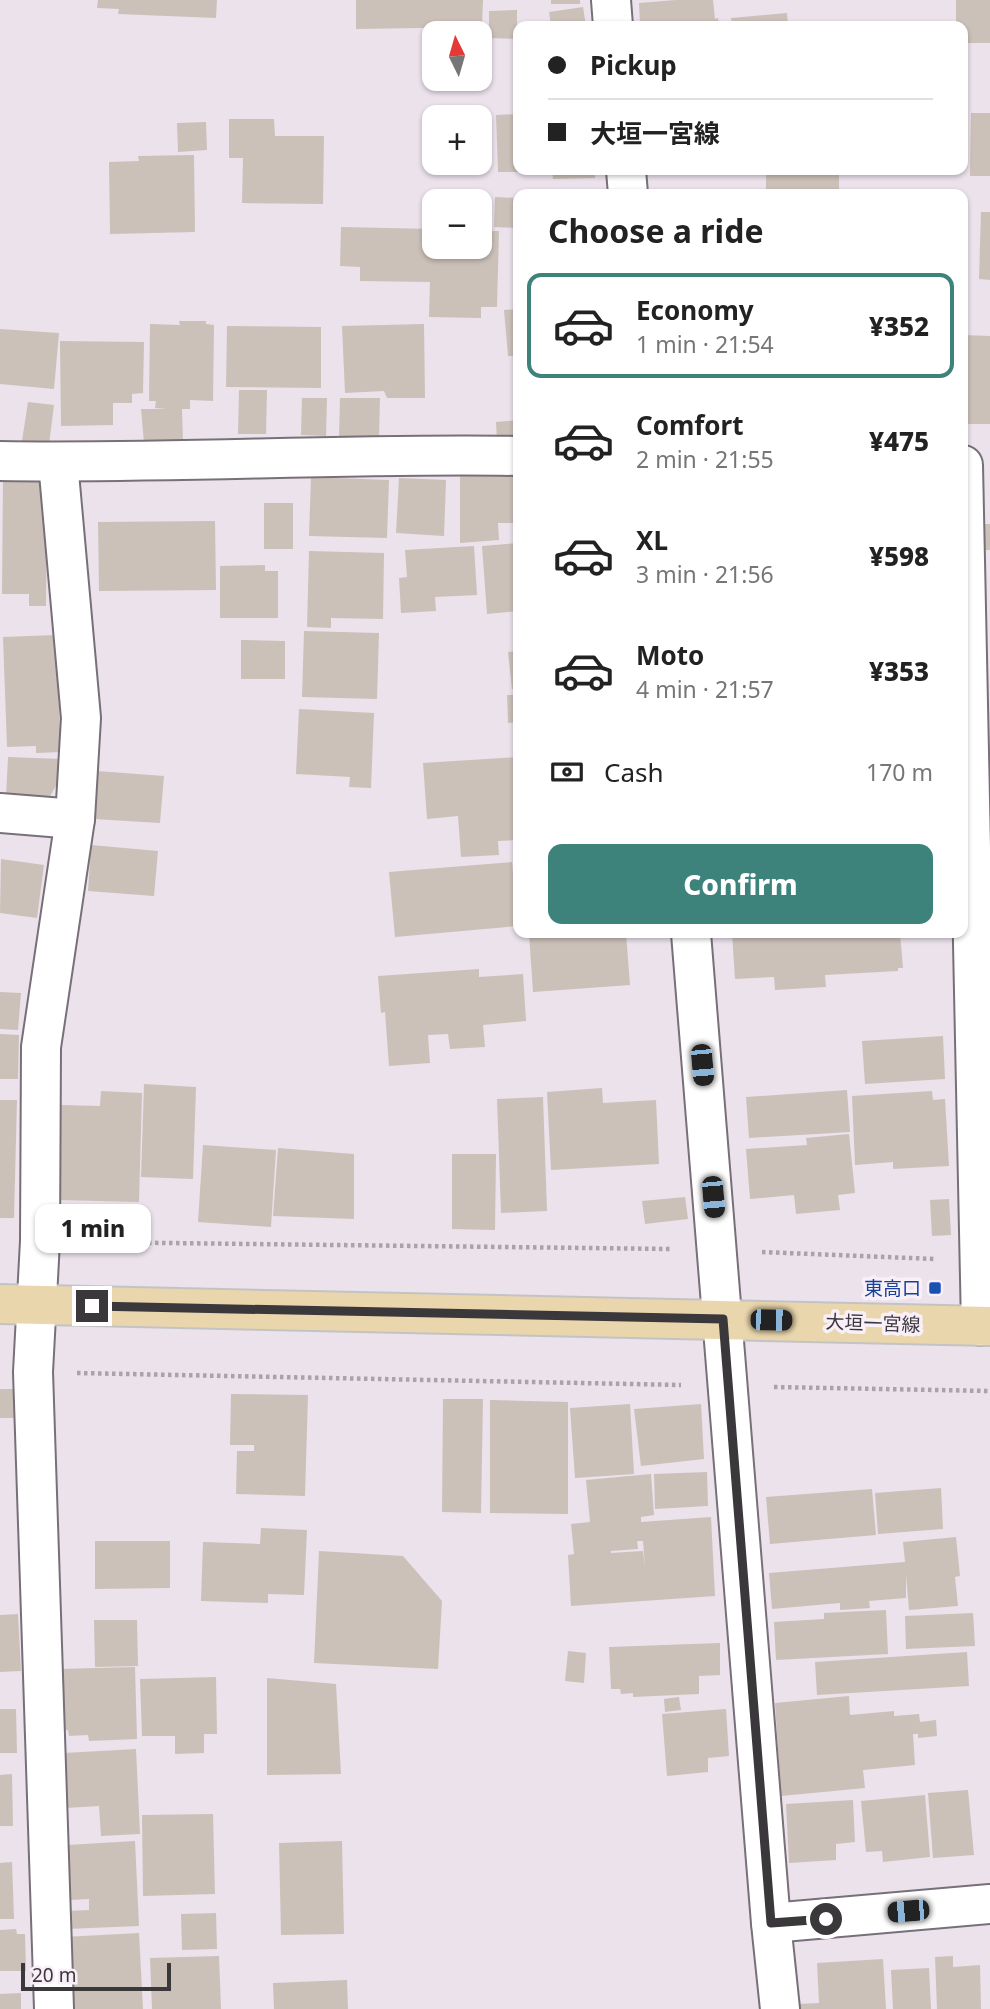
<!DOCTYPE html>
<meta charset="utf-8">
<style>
:root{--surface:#fff;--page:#f6f6f6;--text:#222;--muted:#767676;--line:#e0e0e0;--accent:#3d837b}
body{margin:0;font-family:"Noto Sans","Noto Sans JP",sans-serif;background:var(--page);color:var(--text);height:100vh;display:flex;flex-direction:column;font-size:26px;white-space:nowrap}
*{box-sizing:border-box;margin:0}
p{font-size:23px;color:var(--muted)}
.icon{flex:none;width:38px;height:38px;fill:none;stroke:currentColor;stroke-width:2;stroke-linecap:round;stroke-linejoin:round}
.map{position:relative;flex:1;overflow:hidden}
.drawer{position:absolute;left:513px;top:189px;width:455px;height:749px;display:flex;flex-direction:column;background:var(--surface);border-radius:14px;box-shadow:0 2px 5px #0004}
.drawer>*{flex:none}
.banner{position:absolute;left:513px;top:21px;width:455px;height:154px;border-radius:14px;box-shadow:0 2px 5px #0004;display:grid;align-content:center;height:154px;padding:0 35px;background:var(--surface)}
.needle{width:46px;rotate:355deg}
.controls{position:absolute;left:422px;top:21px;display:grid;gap:14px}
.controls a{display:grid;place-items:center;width:70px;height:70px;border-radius:14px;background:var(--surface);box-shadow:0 2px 5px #0004;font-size:35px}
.scale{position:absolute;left:21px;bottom:18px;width:150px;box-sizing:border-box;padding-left:7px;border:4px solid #3b383b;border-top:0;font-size:19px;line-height:24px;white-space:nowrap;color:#3b383b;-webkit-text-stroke:5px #f8eff9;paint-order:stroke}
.end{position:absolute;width:32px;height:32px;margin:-16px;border:9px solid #3b383b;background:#fff;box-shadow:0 0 0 4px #fff}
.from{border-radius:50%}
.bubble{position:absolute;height:49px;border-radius:14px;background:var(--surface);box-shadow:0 2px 5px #0004;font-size:23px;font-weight:800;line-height:49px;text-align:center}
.car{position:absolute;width:21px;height:42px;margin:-21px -10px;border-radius:9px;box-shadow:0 0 5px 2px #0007;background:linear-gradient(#222 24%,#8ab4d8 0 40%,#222 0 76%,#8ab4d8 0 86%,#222 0)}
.banner b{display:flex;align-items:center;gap:24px;height:66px;font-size:26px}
.banner b+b{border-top:2px solid var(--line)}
.banner i{width:18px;height:18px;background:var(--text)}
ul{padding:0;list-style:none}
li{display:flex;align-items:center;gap:21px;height:105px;margin:0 14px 10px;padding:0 21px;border:4px solid transparent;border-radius:14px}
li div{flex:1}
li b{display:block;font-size:26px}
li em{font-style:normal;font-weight:800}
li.active{border-color:var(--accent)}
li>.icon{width:63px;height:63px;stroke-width:1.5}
h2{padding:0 35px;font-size:32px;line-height:84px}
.pay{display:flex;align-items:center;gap:18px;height:77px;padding:0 35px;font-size:26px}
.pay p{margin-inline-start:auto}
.primary-button{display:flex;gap:14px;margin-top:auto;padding:14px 35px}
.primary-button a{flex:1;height:80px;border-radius:14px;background:var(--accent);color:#fff;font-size:28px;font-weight:800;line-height:80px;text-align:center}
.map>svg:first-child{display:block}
.building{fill:#cbc1b9;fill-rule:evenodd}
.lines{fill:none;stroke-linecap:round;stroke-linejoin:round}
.minor-casing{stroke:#787078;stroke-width:42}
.primary-casing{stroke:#c4c3c4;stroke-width:42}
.path{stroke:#a9a2a9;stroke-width:4.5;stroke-dasharray:3.5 3.5;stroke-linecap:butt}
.minor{stroke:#fff;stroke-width:38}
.primary{stroke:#ead6ac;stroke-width:38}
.route{stroke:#3b383b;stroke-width:9}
.transit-dot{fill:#1a4fb4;stroke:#f8eff9;stroke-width:2.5}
.labels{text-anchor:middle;stroke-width:7;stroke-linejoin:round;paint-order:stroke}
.transit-label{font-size:19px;fill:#164399;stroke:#f8eff9;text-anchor:end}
.street-label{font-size:19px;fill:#3b383b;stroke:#f8eff9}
</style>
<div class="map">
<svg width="990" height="2009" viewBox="0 0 990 2009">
<rect width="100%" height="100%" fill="#ebe2ec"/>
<!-- building -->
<g class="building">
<polygon points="98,0 217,0 216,18 118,14 119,9 97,8"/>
<polygon points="356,0 483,0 482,27 356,29"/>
<rect x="551" y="0" width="29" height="4"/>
<polygon points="676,0 713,0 715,19 718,18 719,26 640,24 639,3"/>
<polygon points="956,0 990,0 990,43 962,43 962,26 956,26"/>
<polygon points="583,7 586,26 551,26 549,12"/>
<polygon points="517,10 517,39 489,38 489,11"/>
<polygon points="787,13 788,26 732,26 731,18"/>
<polygon points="971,113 990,113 990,176 970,176"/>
<polygon points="518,114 518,172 498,172 496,115"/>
<polygon points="229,119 274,119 275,136 324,136 323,204 242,203 243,158 229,158"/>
<polygon points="206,122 207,150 178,152 177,123"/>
<polygon points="194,155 195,232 110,234 109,162 139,161 138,156"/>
<polygon points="552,170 595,170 595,178 553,179"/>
<polygon points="839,171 839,194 766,194 766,172"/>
<polygon points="495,197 518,198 518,228 494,227"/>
<polygon points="981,212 990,212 990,280 979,279"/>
<polygon points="341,227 434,229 434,247 480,247 480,231 499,231 497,307 481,307 481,318 429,317 430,282 360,281 360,267 340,266"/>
<polygon points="518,309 518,356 508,356 504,310"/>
<polygon points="179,321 206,321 206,324 214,325 213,401 190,400 190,409 182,409 183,441 144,443 141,409 167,409 155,408 156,401 149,401 150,324 180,325"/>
<polygon points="424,324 425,398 387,398 384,391 345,393 342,326"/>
<polygon points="227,326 321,327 321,388 226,387"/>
<polygon points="0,329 59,333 54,389 0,384"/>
<polygon points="962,335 990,336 990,424 962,424"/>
<polygon points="60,341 144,342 143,393 132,394 132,403 113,403 113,425 61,426"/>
<polygon points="239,390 267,390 266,434 238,434"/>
<polygon points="302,398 327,398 326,436 301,435"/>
<polygon points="340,398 380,398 379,438 339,437"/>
<polygon points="28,402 54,405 49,445 22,441"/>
<polygon points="518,420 518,440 497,441 496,422"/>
<polygon points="500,473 500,476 518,476 518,523 498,523 499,540 460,543 460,474"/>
<polygon points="3,476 42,476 42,500 47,500 46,606 29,606 29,594 2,594"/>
<polygon points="311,477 389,480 387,538 309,536"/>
<polygon points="399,478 446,480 444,536 396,533"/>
<rect x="264" y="503" width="29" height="46"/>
<polygon points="215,521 216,590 99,591 98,522"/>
<polygon points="982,524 990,524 990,550 983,550"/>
<polygon points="518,543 518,611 487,614 482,546"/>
<polygon points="474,546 477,595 435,597 436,611 401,613 399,578 407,577 405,550"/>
<polygon points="309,551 384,553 383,619 331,618 331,628 307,627"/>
<polygon points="265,565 265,571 278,571 278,618 220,618 220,566"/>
<polygon points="304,631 379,633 377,699 302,697"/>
<polygon points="56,635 61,752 36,753 36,746 7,747 3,637"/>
<polygon points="241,640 285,641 285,679 241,679"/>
<polygon points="518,651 518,688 512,689 508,652"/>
<polygon points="507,695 518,695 518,722 508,723"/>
<polygon points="299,709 374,713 371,788 349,787 350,777 296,774"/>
<polygon points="8,757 61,759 61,777 49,798 6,796"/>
<polygon points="518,757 518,840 498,841 499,855 461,857 458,816 427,819 423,763"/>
<polygon points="97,771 164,776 160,823 94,819"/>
<polygon points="91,845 158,851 154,896 88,891"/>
<polygon points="1,859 44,865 37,918 0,913"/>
<polygon points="512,862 517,926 395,937 389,872"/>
<polygon points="529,933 626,933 630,985 533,992"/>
<polygon points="732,933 900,933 903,968 898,968 898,971 825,975 826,987 775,990 774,977 735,979"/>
<polygon points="479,969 479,977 523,974 526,1021 483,1025 485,1047 450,1049 448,1034 428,1035 430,1063 389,1066 385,1012 381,1013 378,976"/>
<polygon points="0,992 21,993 18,1030 0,1029"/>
<polygon points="0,1034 19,1035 18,1079 0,1079"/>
<polygon points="943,1036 945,1079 865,1084 862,1041"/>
<polygon points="144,1084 196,1087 193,1179 141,1177"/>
<polygon points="602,1088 603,1103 656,1100 659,1164 551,1170 547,1092"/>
<polygon points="847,1090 850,1132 749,1138 746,1097"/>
<polygon points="101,1091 142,1093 139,1202 57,1200 60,1105 100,1106"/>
<polygon points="932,1091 933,1100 945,1099 949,1166 893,1169 893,1162 855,1165 852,1096"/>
<polygon points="543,1097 547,1211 501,1213 497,1099"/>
<polygon points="0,1100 17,1100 14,1218 0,1218"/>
<polygon points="849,1134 855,1193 838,1195 840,1210 796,1214 794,1195 750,1199 746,1149 807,1145 806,1138"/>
<polygon points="203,1145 276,1150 271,1227 198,1222"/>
<polygon points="278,1148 354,1154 354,1219 273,1216"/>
<polygon points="452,1154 496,1154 495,1230 452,1229"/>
<polygon points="685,1197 688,1219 645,1224 642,1201"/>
<polygon points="949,1199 951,1235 932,1236 930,1200"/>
<rect x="0" y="1389" width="14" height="29"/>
<polygon points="231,1394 308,1395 305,1496 236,1494 237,1451 254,1451 254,1445 230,1445"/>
<polygon points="443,1399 483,1399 481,1513 442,1512"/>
<polygon points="490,1400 568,1402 568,1514 490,1513"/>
<polygon points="630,1404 634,1474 575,1478 570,1408"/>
<polygon points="701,1404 704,1459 641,1466 634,1409"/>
<polygon points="707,1472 708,1506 655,1509 654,1474"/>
<path d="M651,1474L654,1515L641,1517V1522L711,1517L715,1596L571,1606L568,1555L574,1554L571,1524L590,1522L586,1480ZM637,1541H643L645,1567L643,1551L611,1553V1551L638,1549Z"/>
<polygon points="941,1488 943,1529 878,1534 875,1493"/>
<polygon points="872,1489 876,1535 770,1544 766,1497"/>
<polygon points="261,1528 307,1530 304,1595 268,1594 268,1603 201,1601 203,1542 260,1544"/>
<polygon points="956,1537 960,1576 955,1577 958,1606 909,1610 906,1574 906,1598 869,1601 870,1608 840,1610 840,1603 772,1609 769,1573 905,1562 903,1542"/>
<polygon points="95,1541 170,1541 170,1588 95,1589"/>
<polygon points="319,1551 403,1556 442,1601 438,1669 314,1663"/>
<polygon points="886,1610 888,1654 776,1660 774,1622 824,1619 824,1613"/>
<polygon points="973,1613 975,1646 906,1649 905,1616"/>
<polygon points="18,1614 21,1671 0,1672 0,1615"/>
<polygon points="94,1620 137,1620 138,1666 95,1667"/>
<polygon points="720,1643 720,1675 699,1676 699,1694 633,1697 633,1693 621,1694 620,1689 611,1689 609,1647"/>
<polygon points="568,1651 586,1653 584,1683 565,1681"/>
<polygon points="967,1652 969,1686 817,1695 815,1662"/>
<polygon points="135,1667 137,1739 89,1741 88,1735 69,1736 68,1730 60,1731 58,1669"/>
<polygon points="216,1677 217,1734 204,1734 204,1753 175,1754 175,1736 142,1736 140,1679"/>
<polygon points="267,1678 336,1684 341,1774 267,1775"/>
<polygon points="849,1696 850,1715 894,1711 894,1716 919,1714 920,1722 936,1720 937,1736 918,1738 918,1734 913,1734 915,1765 863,1770 865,1788 781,1796 775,1703"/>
<polygon points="679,1697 681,1710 665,1712 664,1699"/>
<polygon points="0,1709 16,1709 17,1753 0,1753"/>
<polygon points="726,1709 729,1756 708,1758 708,1772 667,1776 662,1714"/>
<polygon points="136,1749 140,1834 101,1836 99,1806 66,1808 64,1753"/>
<polygon points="12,1774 13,1826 0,1826 0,1775"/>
<polygon points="968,1790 974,1855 933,1858 928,1793"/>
<polygon points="925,1795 930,1857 883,1862 882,1851 866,1852 861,1801"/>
<polygon points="853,1800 855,1842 836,1844 836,1860 789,1863 786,1804"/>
<polygon points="213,1814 215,1894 143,1896 142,1815"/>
<polygon points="135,1841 139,1926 66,1929 65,1911 89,1910 89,1899 70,1900 67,1845"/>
<polygon points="342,1841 344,1934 281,1935 279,1843"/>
<polygon points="12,1862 14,1919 0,1919 0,1863"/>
<polygon points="216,1913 217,1949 182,1950 181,1914"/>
<polygon points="16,1929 17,1934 25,1934 26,1971 0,1971 0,1930"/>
<polygon points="139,1933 143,2009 69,2009 64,1937"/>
<polygon points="219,1956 221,2009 152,2009 150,1958"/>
<polygon points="953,1956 953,1967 980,1965 981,2009 937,2009 935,1957"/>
<polygon points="883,1959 886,2009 799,2009 798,2004 819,2003 817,1963"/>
<polygon points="929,1968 931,2009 893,2009 891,1970"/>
<polygon points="347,1980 348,2009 274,2009 273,1983"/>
<polygon points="21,1993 21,2009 0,2009 0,1994"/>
</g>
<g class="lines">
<defs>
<g id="minor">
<polyline points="611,0 613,26"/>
<polyline points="626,170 628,194"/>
<path d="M0,461C173,464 345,453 518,456"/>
<polyline points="963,465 981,1326"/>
<polyline points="0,813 75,819"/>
<polyline points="691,933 771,1923 780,2009"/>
<polyline points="771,1923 990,1904"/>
<polyline points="54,2009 33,1372 40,1241 41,1047 75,819 81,718 58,462"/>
</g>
<polyline id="primary" points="0,1304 990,1326"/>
</defs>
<!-- minor casing -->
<use href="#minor" class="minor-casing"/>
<!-- primary casing -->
<use href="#primary" class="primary-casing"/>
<!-- path -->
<g class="path">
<polyline points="85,1242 671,1249"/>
<polyline points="762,1252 935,1259"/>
<polyline points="77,1373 681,1385"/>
<polyline points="774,1387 990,1391"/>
</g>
<!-- minor -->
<use href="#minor" class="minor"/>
<!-- primary -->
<use href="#primary" class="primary"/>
</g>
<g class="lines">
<!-- route -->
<polyline class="route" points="92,1306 723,1319 771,1923 826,1919"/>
</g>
<!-- markers -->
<rect class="transit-dot" x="928" y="1281" width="14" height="14" rx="3.5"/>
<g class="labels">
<!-- transit labels -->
<g class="transit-label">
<text x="921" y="1295">東高口</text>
</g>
<!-- street labels -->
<g class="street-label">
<text transform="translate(873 1323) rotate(2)" y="7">大垣一宮線</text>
</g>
</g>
</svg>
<div class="controls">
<a><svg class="needle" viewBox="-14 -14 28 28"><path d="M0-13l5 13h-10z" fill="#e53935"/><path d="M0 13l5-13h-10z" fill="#767676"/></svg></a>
<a>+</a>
<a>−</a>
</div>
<div class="scale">20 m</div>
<i class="end from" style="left:826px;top:1919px"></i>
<i class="end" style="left:92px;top:1306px"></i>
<div class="bubble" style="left:35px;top:1204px;width:116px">1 min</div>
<i class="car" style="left:702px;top:1065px;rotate:175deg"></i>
<i class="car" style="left:713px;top:1197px;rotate:175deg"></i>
<i class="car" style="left:771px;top:1320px;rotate:91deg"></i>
<i class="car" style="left:908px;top:1911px;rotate:265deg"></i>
<div class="banner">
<b><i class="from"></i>Pickup</b>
<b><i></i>大垣一宮線</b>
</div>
<section class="drawer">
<h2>Choose a ride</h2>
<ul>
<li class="active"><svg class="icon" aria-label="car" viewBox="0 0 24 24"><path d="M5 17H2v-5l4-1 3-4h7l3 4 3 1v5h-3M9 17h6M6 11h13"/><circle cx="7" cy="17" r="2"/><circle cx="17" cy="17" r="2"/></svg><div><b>Economy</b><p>1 min · 21:54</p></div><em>¥352</em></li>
<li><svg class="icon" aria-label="car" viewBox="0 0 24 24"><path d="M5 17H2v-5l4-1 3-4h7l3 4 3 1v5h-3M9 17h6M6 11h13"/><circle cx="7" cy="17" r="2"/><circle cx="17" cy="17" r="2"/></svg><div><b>Comfort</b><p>2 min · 21:55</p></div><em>¥475</em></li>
<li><svg class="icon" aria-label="car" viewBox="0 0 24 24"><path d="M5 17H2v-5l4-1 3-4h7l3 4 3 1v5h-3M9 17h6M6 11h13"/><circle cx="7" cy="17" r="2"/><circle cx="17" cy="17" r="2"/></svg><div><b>XL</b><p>3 min · 21:56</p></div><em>¥598</em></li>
<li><svg class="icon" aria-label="car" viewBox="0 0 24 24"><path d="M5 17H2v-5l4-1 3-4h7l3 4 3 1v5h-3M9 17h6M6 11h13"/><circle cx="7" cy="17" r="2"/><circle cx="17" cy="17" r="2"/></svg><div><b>Moto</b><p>4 min · 21:57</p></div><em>¥353</em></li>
</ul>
<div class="pay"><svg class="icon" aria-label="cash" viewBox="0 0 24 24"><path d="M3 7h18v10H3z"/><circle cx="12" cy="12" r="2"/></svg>Cash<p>170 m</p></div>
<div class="primary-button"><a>Confirm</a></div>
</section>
</div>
